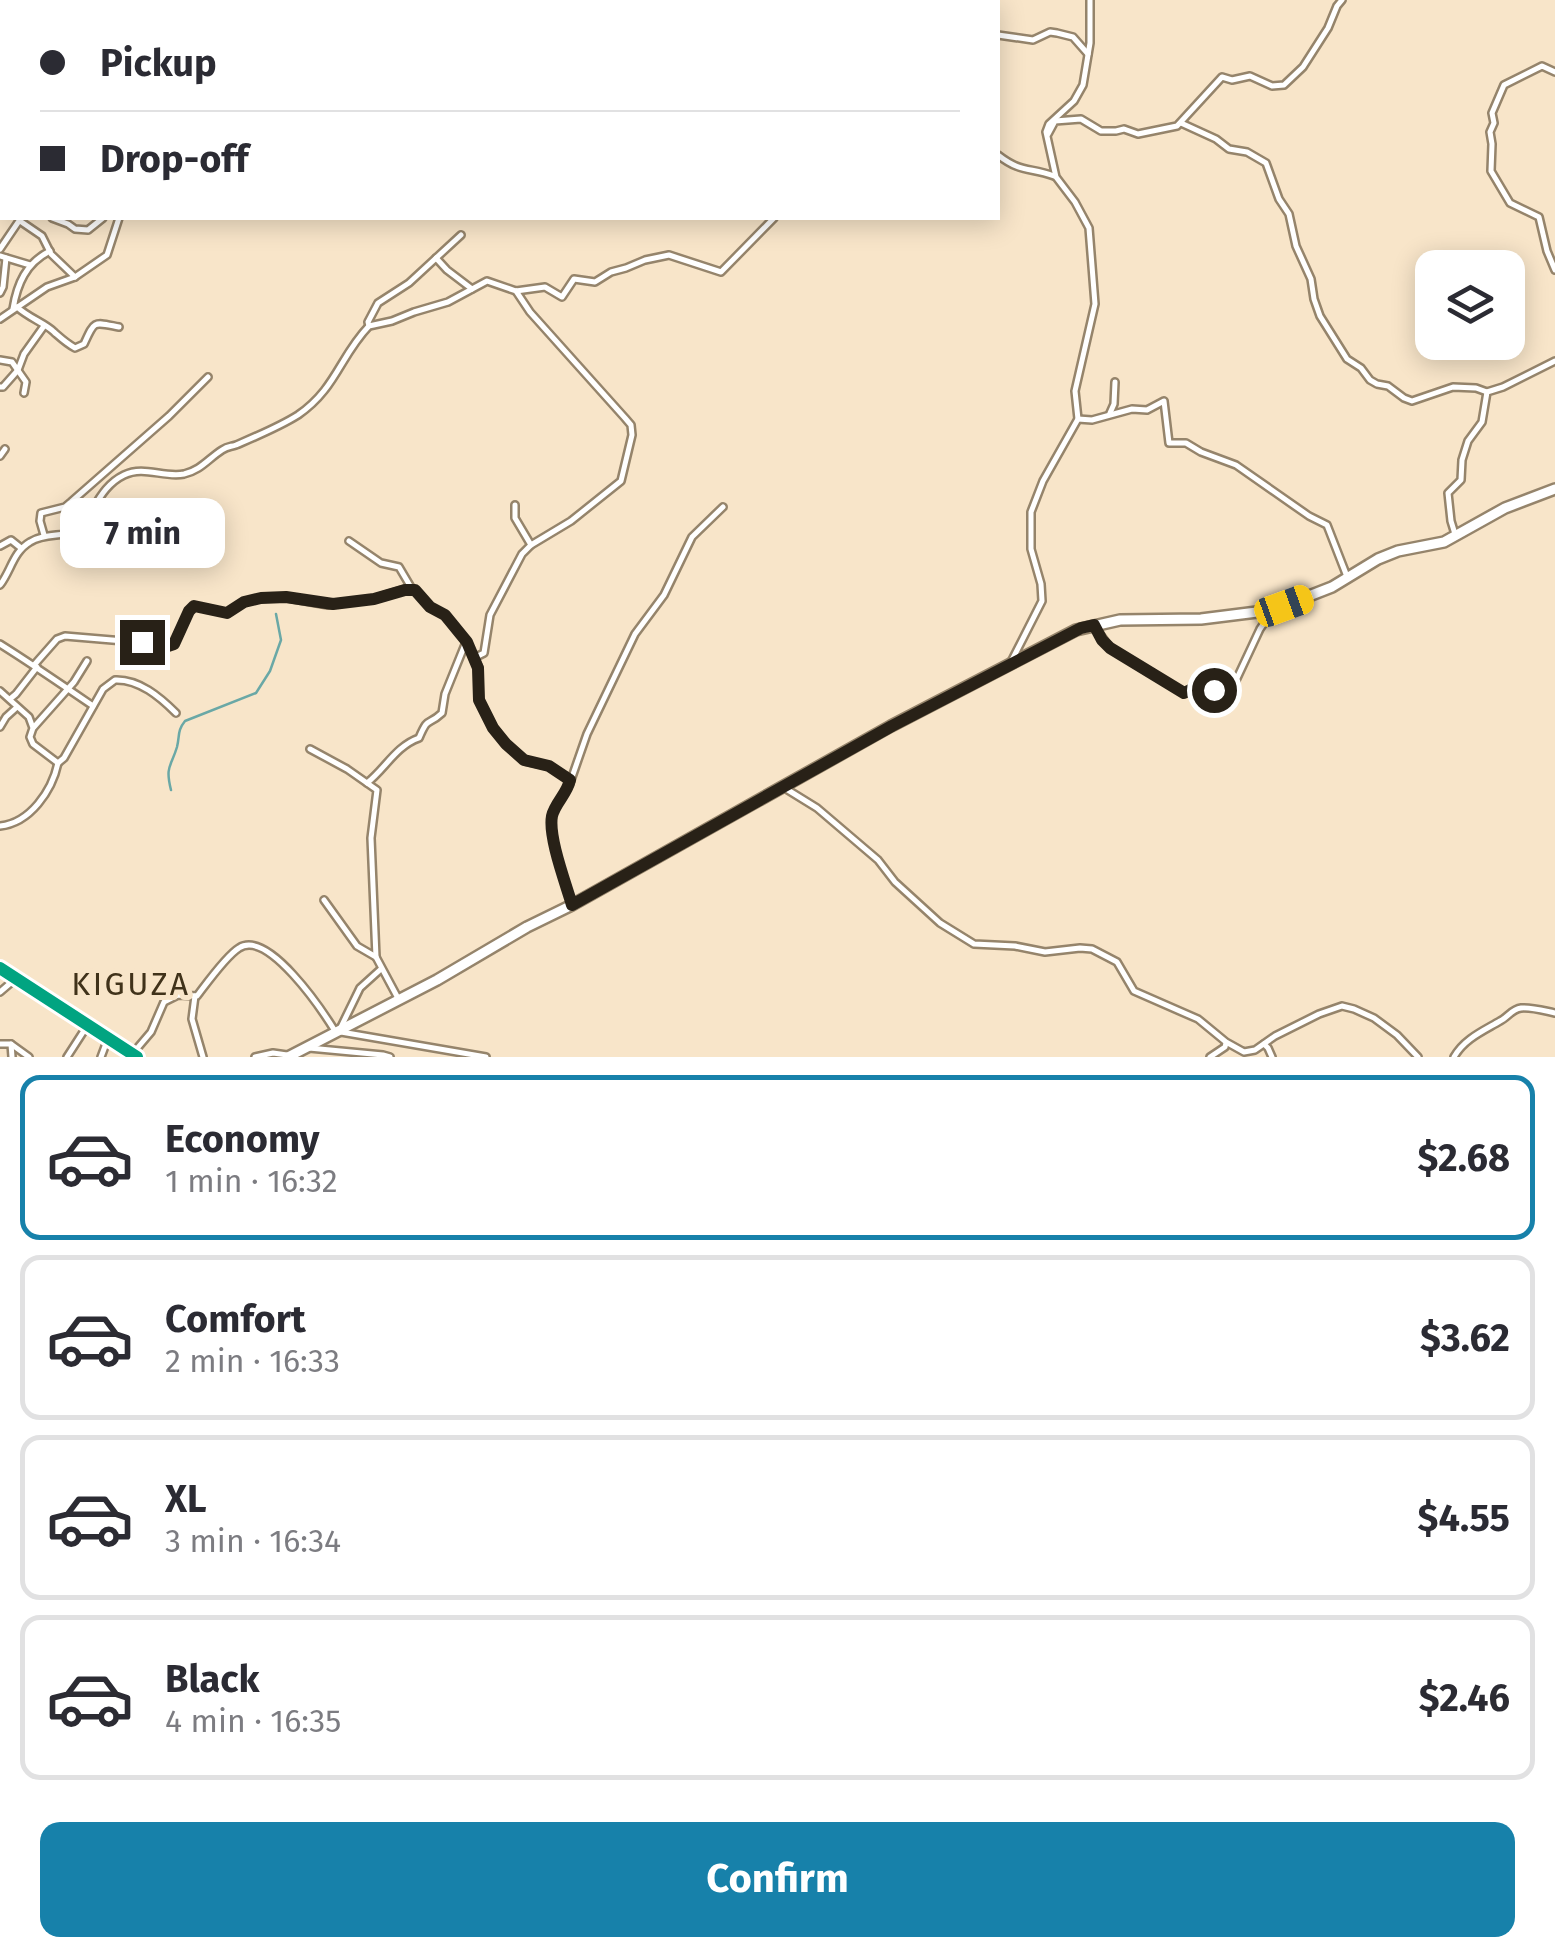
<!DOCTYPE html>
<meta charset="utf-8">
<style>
:root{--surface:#fff;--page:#f7f7f7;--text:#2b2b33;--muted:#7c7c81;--line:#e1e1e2;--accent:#1781aa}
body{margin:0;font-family:"Fira Sans",sans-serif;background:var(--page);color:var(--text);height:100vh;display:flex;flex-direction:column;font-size:38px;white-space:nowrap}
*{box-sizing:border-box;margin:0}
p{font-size:32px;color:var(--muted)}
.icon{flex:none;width:55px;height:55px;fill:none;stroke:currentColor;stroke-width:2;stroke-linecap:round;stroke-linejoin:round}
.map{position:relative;height:1057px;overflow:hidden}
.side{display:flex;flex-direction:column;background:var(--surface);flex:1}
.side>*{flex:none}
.guide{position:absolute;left:0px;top:0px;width:1000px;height:220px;box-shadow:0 5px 25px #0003;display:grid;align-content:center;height:220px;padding:0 40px;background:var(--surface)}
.controls{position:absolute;left:1415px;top:250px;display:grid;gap:20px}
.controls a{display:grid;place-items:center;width:110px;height:110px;border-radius:20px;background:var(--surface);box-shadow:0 5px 25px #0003;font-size:50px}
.end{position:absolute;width:45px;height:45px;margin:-22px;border:12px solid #282117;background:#fff;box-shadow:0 0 0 5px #fff}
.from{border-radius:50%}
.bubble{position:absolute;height:70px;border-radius:20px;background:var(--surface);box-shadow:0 5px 25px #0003;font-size:32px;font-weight:700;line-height:70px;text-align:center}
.car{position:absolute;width:30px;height:60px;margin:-30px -15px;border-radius:12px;box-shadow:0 0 8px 2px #0007;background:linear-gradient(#f5c518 24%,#345 0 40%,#f5c518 0 76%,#345 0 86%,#f5c518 0)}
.guide b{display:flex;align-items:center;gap:35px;height:95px;font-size:38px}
.guide b+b{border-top:2px solid var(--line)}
.guide i{width:25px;height:25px;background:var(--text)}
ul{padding:18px 0 0;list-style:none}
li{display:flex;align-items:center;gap:30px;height:165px;margin:0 20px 15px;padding:0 20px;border:5px solid var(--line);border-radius:20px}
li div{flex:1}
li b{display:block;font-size:38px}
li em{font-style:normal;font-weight:700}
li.on{border-color:var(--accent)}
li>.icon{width:90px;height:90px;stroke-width:1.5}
.action{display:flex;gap:20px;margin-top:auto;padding:20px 40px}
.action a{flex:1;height:115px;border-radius:20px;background:var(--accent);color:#fff;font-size:40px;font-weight:700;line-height:115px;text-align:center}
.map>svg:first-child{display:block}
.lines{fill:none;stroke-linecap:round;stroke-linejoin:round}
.stream{stroke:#6aa8a6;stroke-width:2.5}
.street-casing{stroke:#95846b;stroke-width:10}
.secondary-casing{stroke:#95846b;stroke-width:14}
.highway-casing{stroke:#fff;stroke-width:18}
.street{stroke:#fff;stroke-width:5}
.secondary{stroke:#fff;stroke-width:9}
.highway{stroke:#01a481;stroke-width:12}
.route{stroke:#282117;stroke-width:12}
.labels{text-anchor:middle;stroke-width:10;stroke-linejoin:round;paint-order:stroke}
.quarter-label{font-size:32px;letter-spacing:2.5px;fill:#40321a;stroke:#f8e5c9}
</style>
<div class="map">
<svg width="1555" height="1057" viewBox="0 0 1555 1057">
<rect width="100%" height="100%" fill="#f8e5c9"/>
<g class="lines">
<!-- stream -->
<path class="stream" d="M171,790C165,766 171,767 177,747C180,735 177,731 185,721L256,693L270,671L281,640L276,614"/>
<defs>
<g id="street">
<polyline points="312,0 315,2"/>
<polyline points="985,0 987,2"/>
<polyline points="199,2 200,0"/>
<polyline points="516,2 518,0"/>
<polyline points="0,23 2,24"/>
<polyline points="998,35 1033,40 1050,32 1057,33 1073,37 1088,54"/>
<polyline points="0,58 2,61"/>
<polyline points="1555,72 1542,66 1504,85 1492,113 1494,123 1490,132 1492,144 1491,171 1510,203 1539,217 1547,251 1555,270"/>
<polyline points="1181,123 1216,139 1229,149 1247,152 1266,163 1279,199 1289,214 1296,246 1311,279 1314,299 1320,316 1347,359 1361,368 1370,380 1377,384 1388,386 1404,398 1412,401 1453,387 1476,388 1487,392"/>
<polyline points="1048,134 1055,121 1081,119 1101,131 1116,131 1124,129 1138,134 1177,126 1222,77 1232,80 1250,76 1272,86 1284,85 1303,67 1328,28 1337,6 1342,0"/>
<path d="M998,155C1021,173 1029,167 1054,176"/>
<polyline points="0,180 2,182"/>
<polyline points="0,195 0,199"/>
<polyline points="52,218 68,224 75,229 88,230 103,218"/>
<polyline points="20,221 42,236 51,254 75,277"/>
<polyline points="0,249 21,218"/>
<polyline points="0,256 30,265"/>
<polyline points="436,258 447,270 472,289"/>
<polyline points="0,293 3,287 6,258"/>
<path d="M17,307C29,318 45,323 54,332C62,339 66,343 75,348L84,344C95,320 93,322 119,327"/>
<path d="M13,309C17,284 26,263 50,251"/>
<polyline points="0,319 47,287 75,277 107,255 119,218"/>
<polyline points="369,326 368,322 378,303 409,283 461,235"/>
<polyline points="0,360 12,362 26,382 24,393"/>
<polyline points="0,387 3,387 18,370 24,354 44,326"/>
<polyline points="1110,413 1114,404 1115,382"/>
<polyline points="1078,419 1092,420 1132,409 1147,410 1164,401 1169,443 1186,443 1201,452 1236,465 1309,516 1327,525 1348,579"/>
<polyline points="0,456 5,449"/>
<polyline points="515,505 515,518 531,545"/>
<polyline points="1455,534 1451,521 1448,493 1461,480 1462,460 1468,441 1482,422 1487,392 1503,387 1555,361"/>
<polyline points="44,535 40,521 41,513 65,507 71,502 169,416 208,377"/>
<polyline points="349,541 381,563 399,567 412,589"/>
<polyline points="0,546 11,540 21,548"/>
<path d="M0,585C11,571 13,552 30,542C47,531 69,539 80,527C95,510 101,486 124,475C144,465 163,478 184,474C201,470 208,459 222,450C228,446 230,447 236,445C257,436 279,427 298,415C336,389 340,356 369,326L392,321L414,312L448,302L487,281L516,291L545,287L562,297L574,279L595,282L611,272L626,268L645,260L669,255L721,272L774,218"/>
<polyline points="1094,626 1110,648 1175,688 1184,693 1204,685 1225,694 1231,691 1260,629 1271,613"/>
<path d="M0,644C32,664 61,684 93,706"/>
<polyline points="474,658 484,653 490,615 522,554 531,545 571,521 621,481 632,435 631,425 625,418 530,312 516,291"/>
<polyline points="1011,662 1042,601 1041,584 1031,549 1031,512 1043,481 1078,419 1075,391 1095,304 1089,228 1075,202 1056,177 1046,132 1049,124 1074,101 1083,85 1090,43 1090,0"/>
<path d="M35,664L57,639L65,636L171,645C183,635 182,616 194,606L227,613L244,602L261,598L282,597L328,605L373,599L405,589L415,590L430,607L445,615L467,642L479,668V700L493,727L506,744L525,761L549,766L571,780C567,794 555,803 552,816C548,837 566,884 572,905"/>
<path d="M0,691L29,717L33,728L30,737L33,744L58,763L64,758L103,689L115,680C139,679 160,697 176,713"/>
<polyline points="10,699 16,694 37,667"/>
<polyline points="0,727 6,717 17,707"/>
<polyline points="34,727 74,682 87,661"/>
<polyline points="310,749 347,769 377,790 371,838 376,957 399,1000"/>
<polyline points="571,780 587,734 635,634 664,595 692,537 723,507"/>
<path d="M367,783C385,769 396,746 419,738C429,715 427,727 442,713L445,694L466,642"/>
<polyline points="783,787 817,808 878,860 895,882 940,923 974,944 1015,946 1045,952 1080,948 1092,949 1117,962 1134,991 1198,1019 1226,1042 1244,1052 1255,1050 1275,1036 1319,1014 1342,1006 1354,1009 1374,1018 1397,1035 1418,1057"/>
<path d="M0,826C30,823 52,791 58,763"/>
<polyline points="324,900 357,946 376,957"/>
<polyline points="0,992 14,980"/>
<polyline points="195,996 192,1019 203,1057"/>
<polyline points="341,1027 360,988 381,969"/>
<polyline points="341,1032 486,1057"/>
<polyline points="0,1044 11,1044 29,1057"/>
<polyline points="11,1044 12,1057"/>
<polyline points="1264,1044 1268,1048 1272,1057"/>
<polyline points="309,1048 383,1055 390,1057"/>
<path d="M134,1052L151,1032L164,1002L178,995L197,996C207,983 226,956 239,948C268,929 322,1010 335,1031"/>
<polyline points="67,1057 87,1026"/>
<polyline points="101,1057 107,1041"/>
<polyline points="255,1057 273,1053 287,1055"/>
<polyline points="1210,1057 1225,1047 1226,1043"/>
<path d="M1454,1057C1464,1039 1483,1031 1500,1021C1508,1017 1512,1009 1521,1008C1532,1007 1545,1011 1555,1013"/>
</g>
<polyline id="secondary" points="288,1057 437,980 527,927 572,905 891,726 1076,630 1120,620 1201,619 1273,610 1332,587 1378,559 1398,551 1444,542 1505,508 1555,489"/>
<polyline id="highway" points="0,968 137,1057"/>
</defs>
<!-- street casing -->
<use href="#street" class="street-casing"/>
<!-- secondary casing -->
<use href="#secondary" class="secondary-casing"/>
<!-- highway casing -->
<use href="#highway" class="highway-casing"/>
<!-- street -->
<use href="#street" class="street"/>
<!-- secondary -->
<use href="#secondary" class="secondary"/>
<!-- highway -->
<use href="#highway" class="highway"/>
</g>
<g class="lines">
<!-- route -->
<path class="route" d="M142,642L168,646L174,644L189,611L194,606L227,613L244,602L261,598L286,597L333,604L374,599L405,590H415L430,607L445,615L467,642L478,668L479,700L493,728L506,744L524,760L549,766L570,780C567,794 555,803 552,816C548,837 566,884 572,905L892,726L1081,628L1094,625L1102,640L1110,648L1184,693L1200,685L1214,690"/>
</g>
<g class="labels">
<!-- quarter labels -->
<g class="quarter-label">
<text x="131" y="995">KIGUZA</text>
</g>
</g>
</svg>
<div class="controls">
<a><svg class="icon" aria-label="layers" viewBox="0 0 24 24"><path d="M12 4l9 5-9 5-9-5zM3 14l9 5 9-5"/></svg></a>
</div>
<i class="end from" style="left:1214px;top:690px"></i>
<i class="end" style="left:142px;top:642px"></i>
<div class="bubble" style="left:60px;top:498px;width:165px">7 min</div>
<i class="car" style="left:1284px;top:606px;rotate:70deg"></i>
<div class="guide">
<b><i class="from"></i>Pickup</b>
<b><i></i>Drop-off</b>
</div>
</div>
<section class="side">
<ul>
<li class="on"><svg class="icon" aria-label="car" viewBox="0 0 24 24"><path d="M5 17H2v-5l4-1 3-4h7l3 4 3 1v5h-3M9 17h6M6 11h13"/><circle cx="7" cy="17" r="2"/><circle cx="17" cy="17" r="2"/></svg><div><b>Economy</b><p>1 min · 16:32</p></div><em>$2.68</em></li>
<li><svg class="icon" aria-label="car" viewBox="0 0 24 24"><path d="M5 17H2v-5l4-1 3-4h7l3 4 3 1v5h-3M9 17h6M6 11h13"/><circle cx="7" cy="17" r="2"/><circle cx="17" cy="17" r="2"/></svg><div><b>Comfort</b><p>2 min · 16:33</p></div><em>$3.62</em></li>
<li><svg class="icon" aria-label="car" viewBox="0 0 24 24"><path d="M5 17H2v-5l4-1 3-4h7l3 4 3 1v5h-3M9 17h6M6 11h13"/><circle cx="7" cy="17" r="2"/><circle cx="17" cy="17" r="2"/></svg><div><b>XL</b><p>3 min · 16:34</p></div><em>$4.55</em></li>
<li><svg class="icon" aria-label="car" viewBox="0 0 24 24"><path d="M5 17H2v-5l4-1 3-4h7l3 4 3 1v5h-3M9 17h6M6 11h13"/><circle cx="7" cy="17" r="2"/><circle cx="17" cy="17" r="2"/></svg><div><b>Black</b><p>4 min · 16:35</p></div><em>$2.46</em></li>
</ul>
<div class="action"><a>Confirm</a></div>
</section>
